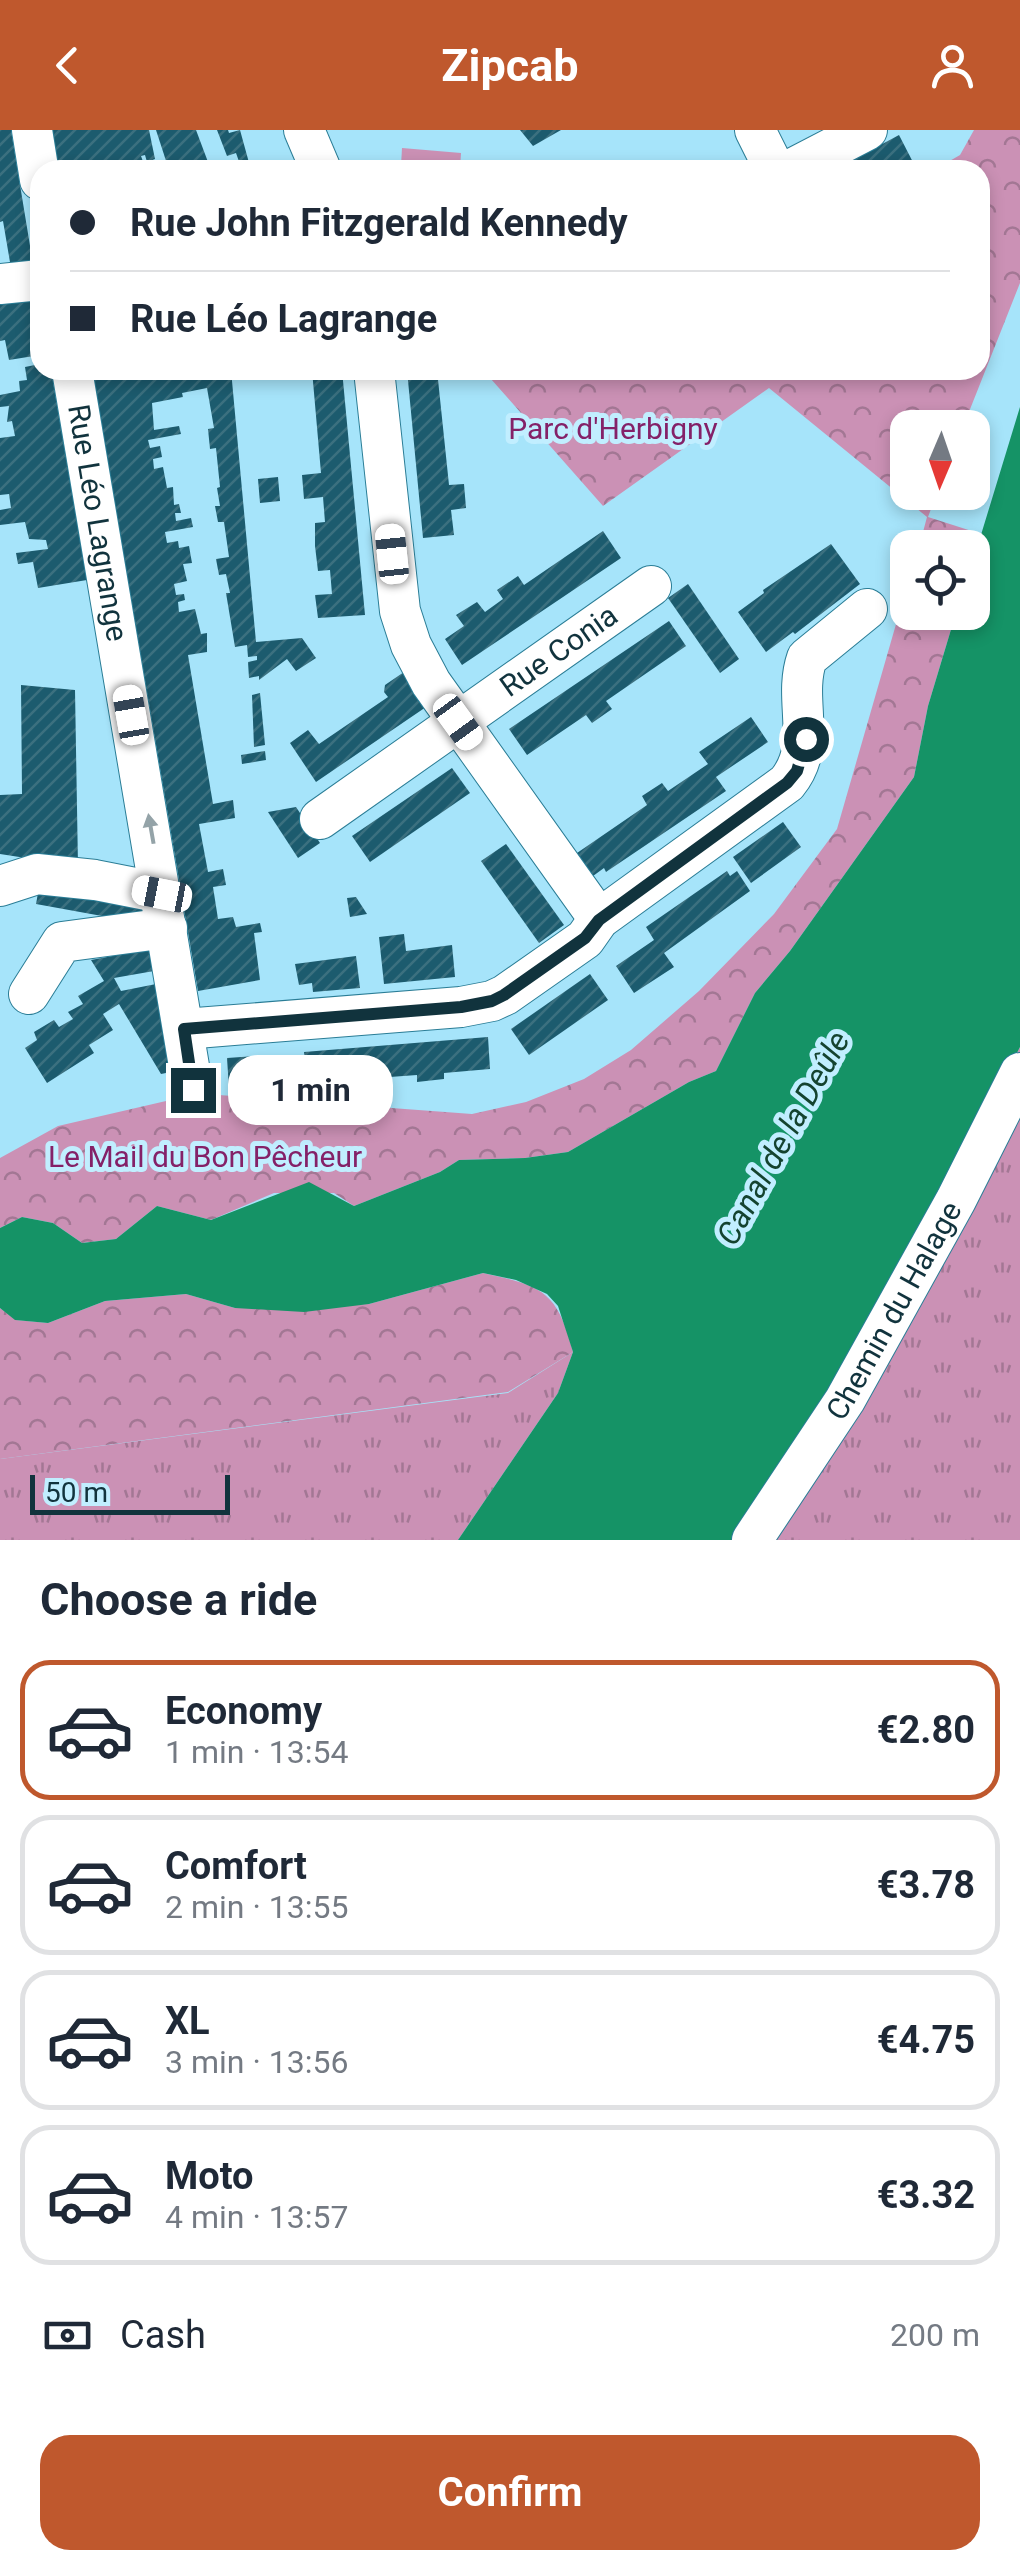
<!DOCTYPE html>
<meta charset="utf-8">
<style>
:root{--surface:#fff;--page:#f2f2f3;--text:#1f2937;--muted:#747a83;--line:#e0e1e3;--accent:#bf582d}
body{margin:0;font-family:Roboto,sans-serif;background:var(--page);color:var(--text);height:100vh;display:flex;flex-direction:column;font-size:38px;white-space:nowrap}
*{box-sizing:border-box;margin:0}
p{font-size:32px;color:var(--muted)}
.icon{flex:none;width:55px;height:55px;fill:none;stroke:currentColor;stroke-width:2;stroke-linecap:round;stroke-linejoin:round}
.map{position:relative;height:1410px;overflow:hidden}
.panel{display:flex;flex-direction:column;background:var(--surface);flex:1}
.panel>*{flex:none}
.hud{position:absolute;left:30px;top:30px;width:960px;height:220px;border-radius:30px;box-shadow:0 5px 15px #0003;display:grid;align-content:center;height:220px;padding:0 40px;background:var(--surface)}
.needle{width:65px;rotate:182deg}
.fabs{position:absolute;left:890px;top:280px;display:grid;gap:20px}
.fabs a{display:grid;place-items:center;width:100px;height:100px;border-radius:20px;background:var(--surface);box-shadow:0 5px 15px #0003;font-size:50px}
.scale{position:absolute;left:30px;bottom:25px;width:200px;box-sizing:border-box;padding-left:10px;border:5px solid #11333d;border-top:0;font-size:28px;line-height:35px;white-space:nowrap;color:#11333d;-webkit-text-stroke:8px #c1eeff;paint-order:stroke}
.end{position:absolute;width:45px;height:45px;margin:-22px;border:12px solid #11333d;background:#fff;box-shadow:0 0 0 5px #fff}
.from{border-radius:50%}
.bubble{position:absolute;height:70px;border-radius:30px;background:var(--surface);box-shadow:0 5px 15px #0003;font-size:32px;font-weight:700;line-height:70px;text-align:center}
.car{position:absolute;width:30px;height:60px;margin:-30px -15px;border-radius:12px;box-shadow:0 0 8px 2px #0007;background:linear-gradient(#fff 24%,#345 0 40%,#fff 0 76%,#345 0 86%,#fff 0)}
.hud b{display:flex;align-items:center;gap:35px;height:95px;font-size:38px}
.hud b+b{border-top:2px solid var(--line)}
.hud i{width:25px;height:25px;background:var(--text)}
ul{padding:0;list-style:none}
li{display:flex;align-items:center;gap:30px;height:140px;margin:0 20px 15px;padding:0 20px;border:5px solid var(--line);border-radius:30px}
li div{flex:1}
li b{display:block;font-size:38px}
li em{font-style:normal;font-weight:700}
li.current{border-color:var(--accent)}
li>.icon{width:90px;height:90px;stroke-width:1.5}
h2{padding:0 40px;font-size:45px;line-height:120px}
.pay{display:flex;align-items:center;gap:25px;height:110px;padding:0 40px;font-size:38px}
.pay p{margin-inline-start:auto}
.cta{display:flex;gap:20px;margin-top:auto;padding:20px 40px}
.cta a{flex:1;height:115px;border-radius:30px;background:var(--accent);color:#fff;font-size:40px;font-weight:700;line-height:115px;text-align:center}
header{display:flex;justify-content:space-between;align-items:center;height:130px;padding:0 40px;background:var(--accent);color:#fff;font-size:45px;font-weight:700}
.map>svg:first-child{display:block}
.grass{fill:url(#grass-tufts)}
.park{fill:url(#park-crowns)}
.pitch{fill:#cb91b5}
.water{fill:#159366}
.building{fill:url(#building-hatch)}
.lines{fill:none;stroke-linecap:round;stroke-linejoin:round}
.minor-casing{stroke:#2a7d96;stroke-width:42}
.minor{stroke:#fff;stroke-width:40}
.oneway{fill:#94a3a8}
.route{stroke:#11333d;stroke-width:12}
.labels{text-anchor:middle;stroke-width:10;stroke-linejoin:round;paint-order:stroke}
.park-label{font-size:30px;fill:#842168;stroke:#c1eeff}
.street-label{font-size:30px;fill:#11333d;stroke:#c1eeff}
.water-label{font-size:32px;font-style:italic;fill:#14432f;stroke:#c1eeff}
</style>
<header><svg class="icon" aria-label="back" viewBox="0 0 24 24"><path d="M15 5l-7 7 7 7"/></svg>Zipcab<svg class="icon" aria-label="person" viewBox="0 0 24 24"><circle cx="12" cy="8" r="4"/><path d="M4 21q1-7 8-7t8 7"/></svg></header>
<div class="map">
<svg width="1020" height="1410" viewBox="0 0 1020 1410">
<defs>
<pattern id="grass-tufts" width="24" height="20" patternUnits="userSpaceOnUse" patternTransform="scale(2.5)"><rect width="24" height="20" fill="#cb91b5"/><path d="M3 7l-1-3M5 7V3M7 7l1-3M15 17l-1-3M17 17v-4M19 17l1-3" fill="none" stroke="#a37794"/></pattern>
<pattern id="park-crowns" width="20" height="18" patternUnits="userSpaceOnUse" patternTransform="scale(2.5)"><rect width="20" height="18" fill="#cb91b5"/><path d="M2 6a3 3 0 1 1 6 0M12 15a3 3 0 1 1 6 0" fill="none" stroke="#a37794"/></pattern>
<pattern id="building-hatch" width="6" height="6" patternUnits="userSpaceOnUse" patternTransform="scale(2.5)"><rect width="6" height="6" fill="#1c5b6e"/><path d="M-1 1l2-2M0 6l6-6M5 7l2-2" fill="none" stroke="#3b707f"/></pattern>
</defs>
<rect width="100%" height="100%" fill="#a6e4fa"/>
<!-- grass -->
<g class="grass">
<polygon points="1020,917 1020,1410 738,1410 902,1143"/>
<polygon points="573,1222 558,1263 458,1410 0,1410 0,1329 508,1263"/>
</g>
<!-- park -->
<g class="park">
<polygon points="974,0 1020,0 1020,153 963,297 908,298 908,362 937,363 928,387 981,404 973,431 972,418 919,417 927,387 769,258 603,376 483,240 980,240 980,40 934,40 960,25"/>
<polygon points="907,456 908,482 956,483 928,576 914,647 790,821 755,863 716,941 689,952 568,1022 525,1028 459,1030 440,1042 354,1076 334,1063 274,1063 211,1090 157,1076 116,1109 82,1113 53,1093 22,1087 0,1098 0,1028 58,996 166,971 219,965 472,984 526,972 584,949 631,920 699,861 774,784 837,699"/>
<path d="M483,1143C543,1156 557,1161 573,1222L508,1262L0,1329V1178L16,1190L48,1193L105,1171L186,1164L235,1178L369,1174Z"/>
</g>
<!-- pitch -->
<polygon class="pitch" points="402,18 461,23 460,40 401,36"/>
<!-- water -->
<polygon class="water" points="1020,277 1020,917 902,1143 738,1410 458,1410 558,1263 573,1222 558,1176 547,1164 516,1150 483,1143 369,1174 304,1182 235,1178 186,1164 105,1171 48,1193 15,1190 0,1178 0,1098 22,1087 53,1093 82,1113 116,1109 157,1076 211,1090 309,1052 354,1076 440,1042 459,1030 525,1028 568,1022 689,952 716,941 755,863 790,821 914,647 928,576 956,483 972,482 973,431"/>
<!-- building -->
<g class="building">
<polygon points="0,0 11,0 33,134 11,138 3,91 0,92"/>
<polygon points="50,0 149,0 155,29 147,32 145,25 141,26 146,40 57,40"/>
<polygon points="156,0 196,0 211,40 169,40"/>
<polygon points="217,0 228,0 229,3 240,0 251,40 242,40 236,23 227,26"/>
<polygon points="520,0 561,0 533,16"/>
<polygon points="899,5 917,40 834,40"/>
<polygon points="38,163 40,225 9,230 5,210 0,211 0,169"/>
<polygon points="40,234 40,240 51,240 87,450 38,458 33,432 18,434 16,423 48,419 46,410 29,409 25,392 0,395 0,380 11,378 9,364 0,365 0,308 15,306 12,291 7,292 9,276 0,277 0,265 20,261 19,251 27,250 25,237"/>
<polygon points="92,240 231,240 256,512 302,508 316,528 296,541 287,529 259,550 259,546 249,548 248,532 257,530 257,526 248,527 247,515 235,517 226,463 230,463 226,444 219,445 216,429 229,427 224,392 218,392 215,376 220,376 217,358 220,357 216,318 210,319 208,299 214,298 207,258 182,263 183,267 152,273 154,300 179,296 181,304 148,310 150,318 160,316 162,327 153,329 154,339 163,337 167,358 173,357 174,375 179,374 181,383 175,383 176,391 191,388 193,397 165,402 167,413 178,411 179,418 189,416 192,433 183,434 187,451 174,454 176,465 184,464 185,470 178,472 179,482 195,479 201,504 207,503 207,522 188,525 213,674 233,670 235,688 199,694 208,742 223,739 226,755 213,757 218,789 233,787 236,797 260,793 262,802 254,803 260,850 198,861"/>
<polygon points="312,240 342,240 365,485 318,488 315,465 332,464 330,440 318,441 315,416 315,393 325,392 323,367 304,369 302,345 321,343"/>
<polygon points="407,240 437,240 449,355 464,354 466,378 451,380 454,405 423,408"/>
<polygon points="278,347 280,371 260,373 258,349"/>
<polygon points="603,401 621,428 462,535 445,509 464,496 456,485 477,472 485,482 503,469 497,460 518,446 524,455"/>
<polygon points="831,414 860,454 795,504 793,502 766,522 738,482 764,463 763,460"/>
<polygon points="688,454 739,529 720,543 668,468"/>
<polygon points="669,491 686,516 606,571 612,579 592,593 586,585 527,625 509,599"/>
<polygon points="404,542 426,577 316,652 290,613 308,600 319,614 388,567 384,562 385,555"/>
<polygon points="21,555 75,560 78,736 0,724 0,665 22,664"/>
<polygon points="260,563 265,615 254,617 252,565"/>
<polygon points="751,587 768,612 716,647 726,661 606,742 604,738 593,746 577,723 647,675 642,666 662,653 668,661 708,634 699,622"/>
<polygon points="265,621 266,630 242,634 241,625"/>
<polygon points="452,638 470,663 370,732 352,706"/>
<polygon points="296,677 320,713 298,728 268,682"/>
<polygon points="783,692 801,717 751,753 733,727"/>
<polygon points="506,714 564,795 539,813 481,731"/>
<polygon points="727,741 730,746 737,741 750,761 664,823 674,837 634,863 616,836 654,810 646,797"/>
<polygon points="40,752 142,771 144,782 113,788 36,774"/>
<polygon points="356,767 367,784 350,787 347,768"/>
<polygon points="404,804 406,821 452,815 455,847 384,854 379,807"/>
<polygon points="150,819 154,841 114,848 121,861 156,854 171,942 161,944 119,874 103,884 113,900 89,915 94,923 47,953 25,918 37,910 34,902 54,890 59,897 73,889 68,882 83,874 78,866 104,851 91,830"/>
<polygon points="356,826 360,858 313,862 312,853 299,855 295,834"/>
<polygon points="590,844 608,870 529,925 511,899"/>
<polygon points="488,907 490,939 444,943 444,949 417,952 417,945 308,953 304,922"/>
<polygon points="257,926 257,930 268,929 271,960 259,960 258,956 229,958 227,928"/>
</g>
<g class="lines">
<defs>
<g id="minor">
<polyline points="32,0 40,50"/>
<polyline points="304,0 321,40"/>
<polyline points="755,0 775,40"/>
<polyline points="790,40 867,0"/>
<polyline points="0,154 40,150"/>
<path id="s1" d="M72,240L193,960"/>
<polyline points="374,240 400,481 411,515 431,553 599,789"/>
<path id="s2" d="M320,689L651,456"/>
<polyline points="0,756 37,744 95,750 161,763"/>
<polyline points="29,864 62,812 167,798"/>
<path d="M184,899L461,877L492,871L505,865L585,809L599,789L787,653C819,614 792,571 807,528L867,479"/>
<path id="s3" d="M752,1410L845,1270L956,1070L1020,943"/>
</g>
</defs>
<!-- minor casing -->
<use href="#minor" class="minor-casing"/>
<!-- minor -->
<use href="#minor" class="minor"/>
</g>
<!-- one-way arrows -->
<defs><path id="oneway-solid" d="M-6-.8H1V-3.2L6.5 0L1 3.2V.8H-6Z" transform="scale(2.5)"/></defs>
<use class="oneway" href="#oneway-solid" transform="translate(151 699) rotate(-100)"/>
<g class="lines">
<!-- route -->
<polyline class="route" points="193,960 184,899 461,877 492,871 504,865 585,808 599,790 787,653 797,641 806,609"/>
</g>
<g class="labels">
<!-- park labels -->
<g class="park-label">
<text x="613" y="309">Parc d'Herbigny</text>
<text x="205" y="1037">Le Mail du Bon Pêcheur</text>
</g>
<!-- street labels -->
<g class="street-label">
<text dy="10" stroke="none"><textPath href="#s1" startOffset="155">Rue Léo Lagrange</textPath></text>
<text dy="10" stroke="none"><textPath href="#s2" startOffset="292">Rue Conia</textPath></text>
<text dy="10" stroke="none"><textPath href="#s3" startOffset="270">Chemin du Halage</textPath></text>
</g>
<!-- water labels -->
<g class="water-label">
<text transform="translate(783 1008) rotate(-61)" y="11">Canal de la Deûle</text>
</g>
</g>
</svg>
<div class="fabs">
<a><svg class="needle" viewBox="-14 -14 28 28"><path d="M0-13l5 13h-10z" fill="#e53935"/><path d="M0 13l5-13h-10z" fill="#747a83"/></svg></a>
<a><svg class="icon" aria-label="locate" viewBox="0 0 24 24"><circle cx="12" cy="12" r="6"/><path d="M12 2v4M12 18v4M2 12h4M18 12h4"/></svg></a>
</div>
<div class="scale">50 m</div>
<i class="end from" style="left:806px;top:609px"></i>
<i class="end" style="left:193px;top:960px"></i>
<div class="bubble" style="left:228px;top:925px;width:165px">1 min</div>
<i class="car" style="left:392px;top:424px;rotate:354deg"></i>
<i class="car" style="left:131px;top:585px;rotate:350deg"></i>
<i class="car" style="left:458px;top:592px;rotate:144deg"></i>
<i class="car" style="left:162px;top:764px;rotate:281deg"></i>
<div class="hud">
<b><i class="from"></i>Rue John Fitzgerald Kennedy</b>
<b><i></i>Rue Léo Lagrange</b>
</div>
</div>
<section class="panel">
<h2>Choose a ride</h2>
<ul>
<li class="current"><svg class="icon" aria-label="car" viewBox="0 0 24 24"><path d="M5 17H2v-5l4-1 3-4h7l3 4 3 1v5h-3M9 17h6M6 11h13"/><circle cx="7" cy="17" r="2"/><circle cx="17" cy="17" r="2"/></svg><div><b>Economy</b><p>1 min · 13:54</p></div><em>€2.80</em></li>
<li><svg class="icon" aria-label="car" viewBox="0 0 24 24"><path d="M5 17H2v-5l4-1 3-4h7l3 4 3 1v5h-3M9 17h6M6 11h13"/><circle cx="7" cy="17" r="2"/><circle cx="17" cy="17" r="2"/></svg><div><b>Comfort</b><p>2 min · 13:55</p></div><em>€3.78</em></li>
<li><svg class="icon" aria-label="car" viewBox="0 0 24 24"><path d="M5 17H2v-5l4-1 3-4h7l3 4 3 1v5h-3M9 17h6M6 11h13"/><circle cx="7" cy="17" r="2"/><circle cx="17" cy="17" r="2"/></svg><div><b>XL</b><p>3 min · 13:56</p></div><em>€4.75</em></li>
<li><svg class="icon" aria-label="car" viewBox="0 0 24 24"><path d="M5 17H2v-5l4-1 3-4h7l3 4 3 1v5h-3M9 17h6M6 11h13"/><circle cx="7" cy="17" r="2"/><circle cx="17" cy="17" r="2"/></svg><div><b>Moto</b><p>4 min · 13:57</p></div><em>€3.32</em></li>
</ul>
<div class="pay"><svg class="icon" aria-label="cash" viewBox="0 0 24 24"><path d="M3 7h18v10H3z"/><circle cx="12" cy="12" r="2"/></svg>Cash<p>200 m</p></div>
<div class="cta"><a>Confirm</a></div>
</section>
